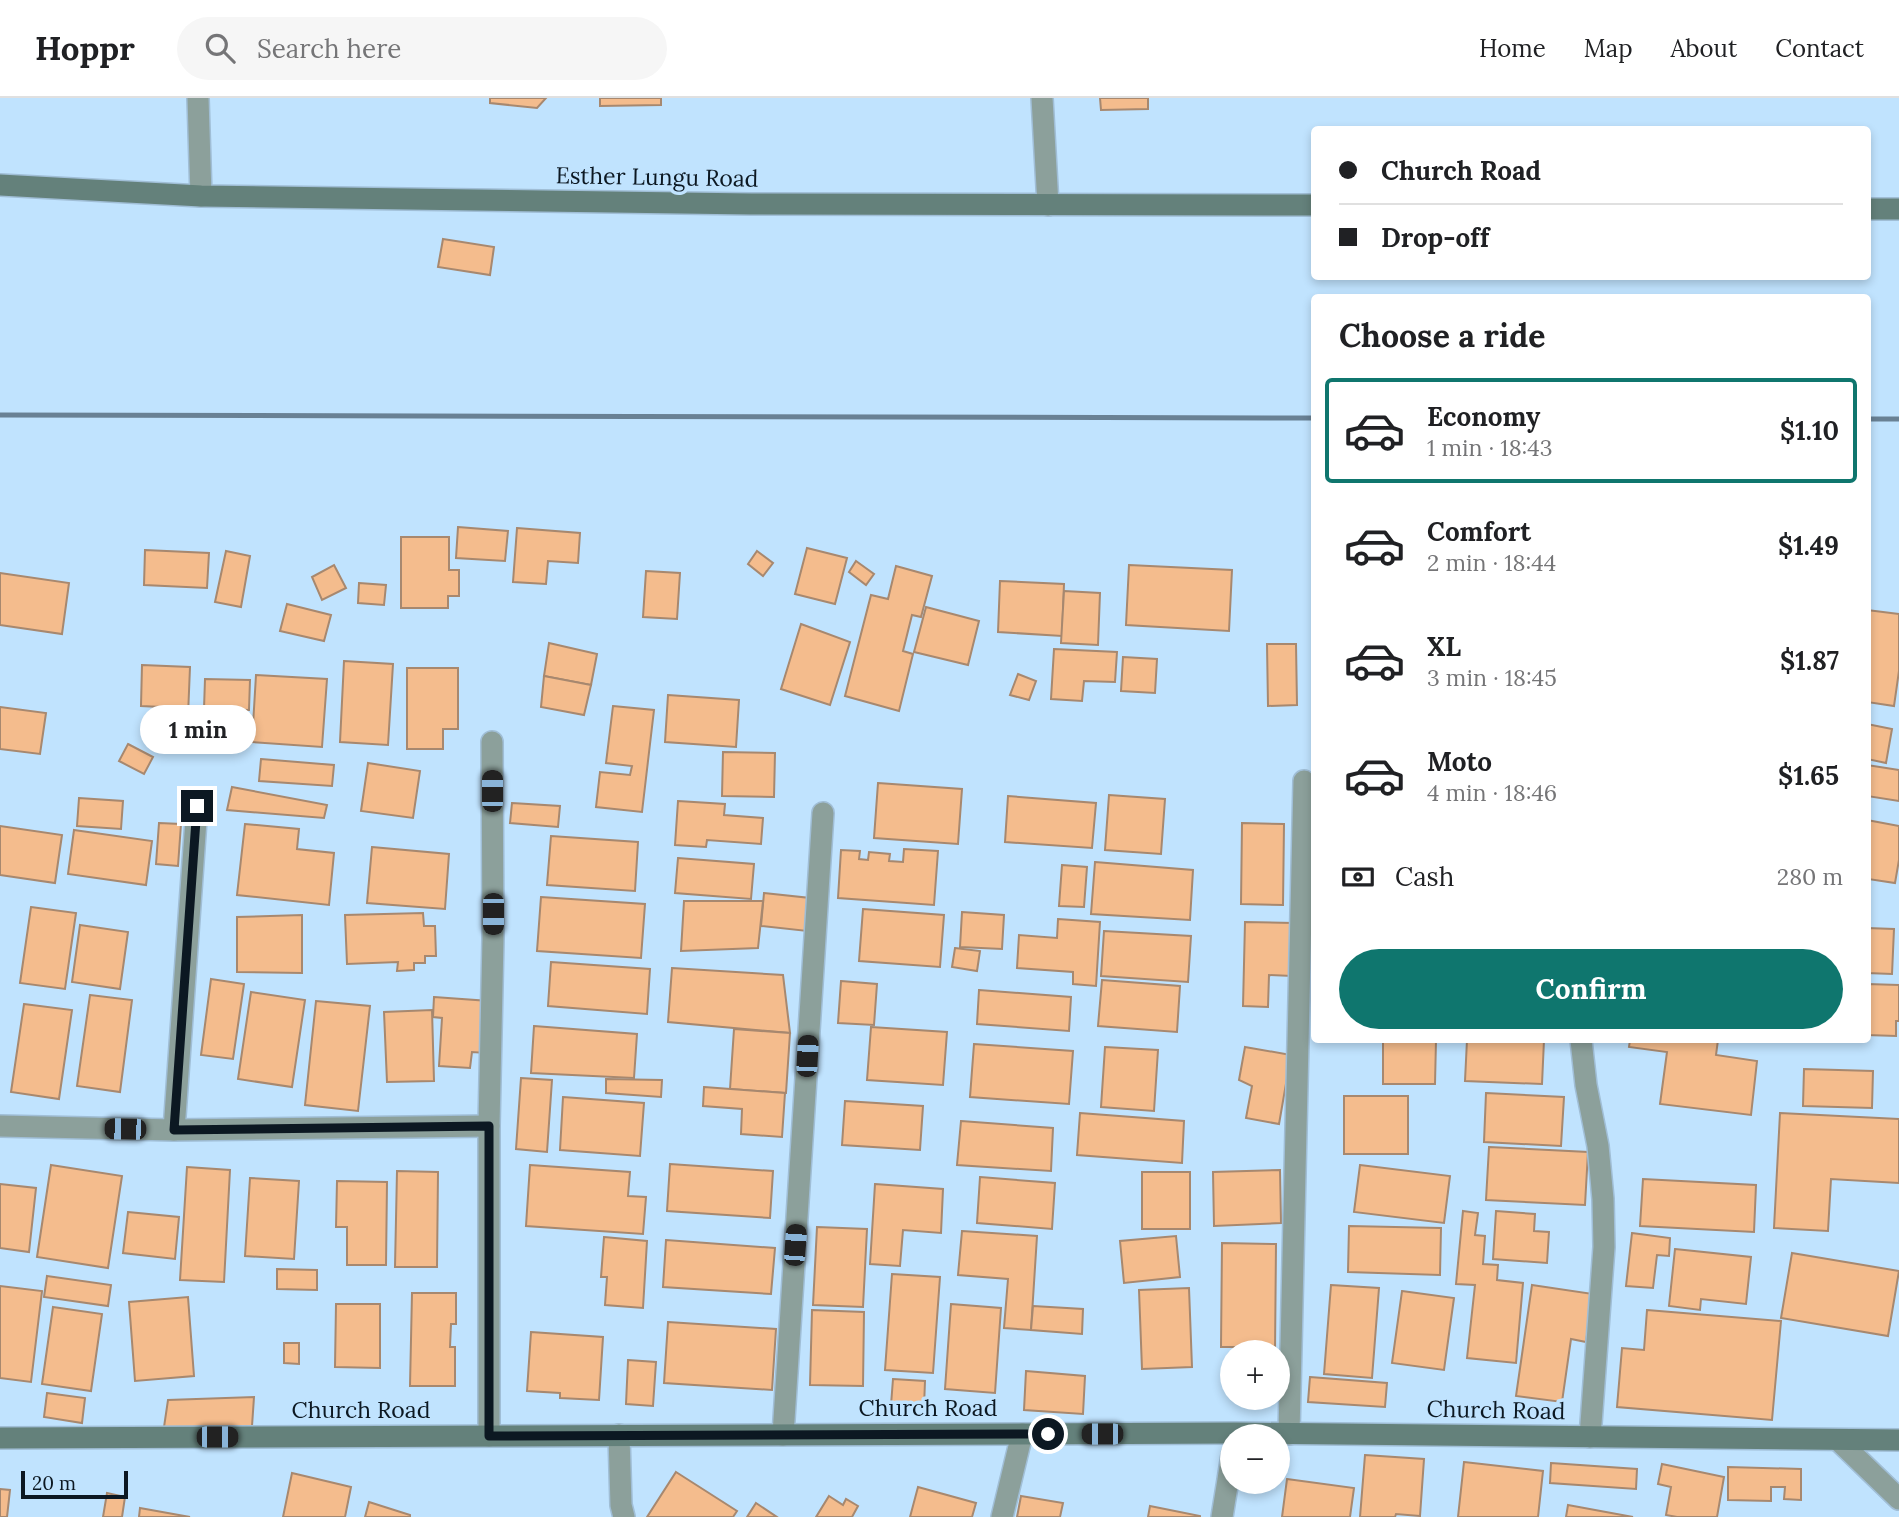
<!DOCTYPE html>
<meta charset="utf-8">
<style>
:root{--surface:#fff;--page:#f6f6f6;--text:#202124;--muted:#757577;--line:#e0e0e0;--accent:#0f766e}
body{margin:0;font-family:Lora,serif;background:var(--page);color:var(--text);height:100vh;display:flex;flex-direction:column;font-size:26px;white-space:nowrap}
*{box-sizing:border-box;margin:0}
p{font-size:23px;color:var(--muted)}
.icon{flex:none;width:38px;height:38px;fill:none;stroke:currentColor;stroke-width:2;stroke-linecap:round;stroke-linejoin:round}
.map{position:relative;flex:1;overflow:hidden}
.drawer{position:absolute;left:1311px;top:196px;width:560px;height:749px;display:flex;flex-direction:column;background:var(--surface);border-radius:7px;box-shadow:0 4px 10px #0003}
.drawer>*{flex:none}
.hud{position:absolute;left:1311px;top:28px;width:560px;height:154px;border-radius:7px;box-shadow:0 4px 10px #0003;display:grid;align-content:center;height:154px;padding:0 28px;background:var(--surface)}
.buttons{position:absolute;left:1220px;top:1242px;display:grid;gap:14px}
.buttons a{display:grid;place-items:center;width:70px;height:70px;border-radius:50%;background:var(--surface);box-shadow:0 4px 10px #0003;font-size:35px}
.scale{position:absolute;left:21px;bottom:18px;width:107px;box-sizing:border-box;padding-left:7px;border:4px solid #0c1822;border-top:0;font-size:19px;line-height:24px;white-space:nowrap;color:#0c1822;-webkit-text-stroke:5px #c0e3fe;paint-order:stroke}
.end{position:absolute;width:32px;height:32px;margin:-16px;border:9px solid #0c1822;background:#fff;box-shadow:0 0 0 4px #fff}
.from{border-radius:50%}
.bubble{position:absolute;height:49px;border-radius:24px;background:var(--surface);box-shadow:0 4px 10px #0003;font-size:23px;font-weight:700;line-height:49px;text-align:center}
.car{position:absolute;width:21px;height:42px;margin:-21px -10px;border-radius:9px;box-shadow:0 0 5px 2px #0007;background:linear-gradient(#222 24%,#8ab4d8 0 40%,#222 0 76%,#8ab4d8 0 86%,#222 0)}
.hud b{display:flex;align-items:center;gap:24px;height:66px;font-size:26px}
.hud b+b{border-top:2px solid var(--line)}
.hud i{width:18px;height:18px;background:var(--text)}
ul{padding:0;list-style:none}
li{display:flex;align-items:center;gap:21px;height:105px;margin:0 14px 10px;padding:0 14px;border:4px solid transparent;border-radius:7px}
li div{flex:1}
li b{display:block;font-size:26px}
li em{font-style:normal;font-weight:700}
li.on{border-color:var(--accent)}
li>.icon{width:63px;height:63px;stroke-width:1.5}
h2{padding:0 28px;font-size:32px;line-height:84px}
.pay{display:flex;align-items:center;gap:18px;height:77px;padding:0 28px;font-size:26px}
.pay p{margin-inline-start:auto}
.primary-button{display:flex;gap:14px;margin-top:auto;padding:14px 28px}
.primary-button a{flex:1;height:80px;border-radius:42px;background:var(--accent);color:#fff;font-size:28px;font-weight:700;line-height:80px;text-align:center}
header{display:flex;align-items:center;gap:42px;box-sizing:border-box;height:98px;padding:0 35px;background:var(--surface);border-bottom:2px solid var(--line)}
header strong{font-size:33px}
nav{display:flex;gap:38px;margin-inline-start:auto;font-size:24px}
.search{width:490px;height:63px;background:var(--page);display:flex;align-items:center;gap:18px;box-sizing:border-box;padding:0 24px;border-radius:38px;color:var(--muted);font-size:26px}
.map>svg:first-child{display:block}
.building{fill:#f4bc8d;stroke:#a7886f;stroke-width:2}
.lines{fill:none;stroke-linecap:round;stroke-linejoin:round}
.street-casing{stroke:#a0bed6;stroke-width:24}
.secondary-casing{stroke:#a0bed6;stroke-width:24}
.street{stroke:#8ca09b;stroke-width:21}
.secondary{stroke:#64817b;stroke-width:21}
.rail{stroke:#698194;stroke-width:5}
.route{stroke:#0c1822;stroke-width:9}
.labels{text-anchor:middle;stroke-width:7;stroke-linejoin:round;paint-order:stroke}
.street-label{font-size:23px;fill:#0c1822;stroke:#c0e3fe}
</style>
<header>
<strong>Hoppr</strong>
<div class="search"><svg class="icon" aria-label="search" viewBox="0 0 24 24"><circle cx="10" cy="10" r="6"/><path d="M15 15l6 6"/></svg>Search here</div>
<nav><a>Home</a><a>Map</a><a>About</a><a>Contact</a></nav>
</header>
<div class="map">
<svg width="1899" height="1419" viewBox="0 0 1899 1419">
<rect width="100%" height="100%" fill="#c0e3fe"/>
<!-- building -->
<g class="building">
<polygon points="490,0 546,0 537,10 490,5"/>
<polygon points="600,0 661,0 661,7 600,8"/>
<polygon points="1100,0 1148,0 1148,11 1101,12"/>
<polygon points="443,141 494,149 490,177 438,169"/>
<polygon points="458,429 508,433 505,463 456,460"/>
<polygon points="517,430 580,435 578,465 548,463 546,486 513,484"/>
<polygon points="401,439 449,439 449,472 459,472 459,498 448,498 448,510 401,510"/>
<polygon points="807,450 847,460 835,506 795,496"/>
<polygon points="145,452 209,455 207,490 144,487"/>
<polygon points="226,453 250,458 241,509 215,504"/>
<polygon points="757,453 773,465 763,478 748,466"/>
<polygon points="856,463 874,476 866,487 849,474"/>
<polygon points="334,467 346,490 322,502 312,479"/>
<polygon points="1129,467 1232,472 1229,533 1126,527"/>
<polygon points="896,468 932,478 921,519 912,517 903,553 913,556 899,613 845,598 871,497 888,501"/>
<polygon points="646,473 680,475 677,521 643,519"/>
<polygon points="0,475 69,485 62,536 0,527"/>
<polygon points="1000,483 1064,486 1062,538 998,534"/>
<polygon points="359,485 386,487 384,507 358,505"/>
<polygon points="1064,493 1100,495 1098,547 1061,545"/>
<polygon points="287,506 331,517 324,543 280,533"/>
<polygon points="926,509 979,523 968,567 914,554"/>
<polygon points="1867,512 1899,516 1899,573 1894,608 1867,604"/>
<polygon points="801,526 850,544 830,607 781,591"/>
<polygon points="549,545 597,556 591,587 544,578"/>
<polygon points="1267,546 1296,546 1297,607 1268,608"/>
<polygon points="1054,551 1117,554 1115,584 1084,583 1082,603 1051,601"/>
<polygon points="1123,559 1157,561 1155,595 1121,593"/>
<polygon points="344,563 393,566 388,647 340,644"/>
<polygon points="142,567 190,569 188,618 161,617 161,609 141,608"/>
<polygon points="407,570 458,570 458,631 443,631 443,651 407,651"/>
<polygon points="1018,576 1036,583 1029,602 1010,597"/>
<polygon points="256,577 327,581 322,649 252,644"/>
<polygon points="544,578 591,587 584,617 541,609"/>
<polygon points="205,581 250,582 249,612 204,611"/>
<polygon points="668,597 739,602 736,649 665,644"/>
<polygon points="613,608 654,612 642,714 596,709 600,674 630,677 632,668 606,665"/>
<polygon points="0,609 46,615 40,656 0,651"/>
<polygon points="1867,626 1892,631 1886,665 1867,661"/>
<polygon points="128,646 153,659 144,676 119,663"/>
<polygon points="723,654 775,655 774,699 722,698"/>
<polygon points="261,661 334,667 332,688 259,683"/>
<polygon points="368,665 420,673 413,720 361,713"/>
<polygon points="1867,667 1899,672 1899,703 1867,698"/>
<polygon points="878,685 962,691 958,746 874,740"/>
<polygon points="232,689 327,707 324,720 227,712"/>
<polygon points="1109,697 1165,701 1161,756 1105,752"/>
<polygon points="1008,698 1096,705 1092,750 1005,744"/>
<polygon points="79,700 123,703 121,731 77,728"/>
<polygon points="678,703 725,706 724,717 763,720 761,746 707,742 706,749 675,747"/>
<polygon points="512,705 560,708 558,729 510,725"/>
<polygon points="1867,722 1899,728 1899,762 1895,785 1868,781"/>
<polygon points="159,725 181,726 178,768 156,766"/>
<polygon points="1242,725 1284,726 1283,807 1241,806"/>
<polygon points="245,726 299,731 297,751 334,755 329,807 237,797"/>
<polygon points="0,728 62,737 55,785 0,777"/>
<polygon points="74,732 152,743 146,787 68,776"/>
<polygon points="551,738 638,744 635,793 547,787"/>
<polygon points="372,749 449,756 445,811 367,805"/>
<polygon points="904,751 938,753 934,807 838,800 841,752 860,753 859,761 868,762 869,754 890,756 889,763 903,764"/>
<polygon points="678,760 754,766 751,801 675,795"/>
<polygon points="1095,764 1193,772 1190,822 1091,816"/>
<polygon points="1062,767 1087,769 1084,809 1059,808"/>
<polygon points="764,795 810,800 807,833 761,828"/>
<polygon points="541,799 645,806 641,860 537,853"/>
<polygon points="684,803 763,803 758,850 681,853"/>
<polygon points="31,809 76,815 65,891 20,885"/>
<polygon points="863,811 944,817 940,869 859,863"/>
<polygon points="962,814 1004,817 1002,851 960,849"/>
<polygon points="423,815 424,828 435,828 436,858 425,858 425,865 414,865 414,872 397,873 398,864 347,866 345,817"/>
<polygon points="302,817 302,875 237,874 237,819"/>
<polygon points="1058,821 1100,824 1096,888 1073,886 1073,874 1017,870 1019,837 1057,840"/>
<polygon points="1245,824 1293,825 1292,878 1269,877 1268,909 1243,908"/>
<polygon points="80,827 128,834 120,891 72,884"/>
<polygon points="1867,830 1894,831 1892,876 1867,875"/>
<polygon points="1104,833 1191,838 1188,884 1101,878"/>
<polygon points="955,850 980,853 977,873 952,869"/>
<polygon points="551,864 650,871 647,916 548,908"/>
<polygon points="672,870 783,877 790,935 668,924"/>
<polygon points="211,881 244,886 233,961 201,957"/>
<polygon points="1102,882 1180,888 1177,934 1098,928"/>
<polygon points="841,883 877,886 874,927 838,925"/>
<polygon points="1867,886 1899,887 1899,923 1896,923 1896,938 1867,937"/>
<polygon points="979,892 1071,899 1069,933 977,926"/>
<polygon points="251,894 305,902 292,989 238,981"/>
<polygon points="90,897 132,902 120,994 77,988"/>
<polygon points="434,899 489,903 486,955 472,954 470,970 439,968 442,920 433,919"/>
<polygon points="316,903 370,908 358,1013 305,1007"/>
<polygon points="24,906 72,912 59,1001 11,994"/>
<polygon points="432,912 434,983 387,984 384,914"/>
<polygon points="534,928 637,936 634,980 531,975"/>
<polygon points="871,929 947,934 943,987 867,982"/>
<polygon points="734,931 790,935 786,995 730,991"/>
<polygon points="1383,942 1436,942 1435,986 1383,986"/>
<polygon points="1467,942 1544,942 1542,986 1465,983"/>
<polygon points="1630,942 1718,942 1716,957 1757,963 1751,1017 1660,1006 1667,954 1629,949"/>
<polygon points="974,946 1073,953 1069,1006 970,999"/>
<polygon points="1105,949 1158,952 1154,1013 1101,1009"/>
<polygon points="1245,949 1291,957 1279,1026 1246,1020 1252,988 1239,982"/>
<polygon points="1804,971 1873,973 1872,1010 1803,1008"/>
<polygon points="521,980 552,982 547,1054 516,1051"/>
<polygon points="606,981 662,982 661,999 606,995"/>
<polygon points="704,989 785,995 782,1039 741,1036 742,1011 703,1008"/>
<polygon points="1486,995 1564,999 1561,1048 1484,1044"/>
<rect x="1344" y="998" width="64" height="58"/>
<polygon points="563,999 644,1005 640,1058 560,1052"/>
<polygon points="845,1003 923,1008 920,1052 842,1047"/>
<polygon points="1080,1015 1184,1023 1182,1065 1077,1057"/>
<polygon points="1780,1015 1899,1021 1899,1085 1831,1081 1828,1133 1774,1130"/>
<polygon points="961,1023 1053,1030 1051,1073 957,1067"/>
<polygon points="1489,1049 1588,1054 1585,1107 1486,1102"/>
<polygon points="670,1066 773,1073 770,1120 667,1113"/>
<polygon points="51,1067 122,1078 108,1170 37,1159"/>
<polygon points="530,1067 630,1074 628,1098 646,1099 643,1136 526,1128"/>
<polygon points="1360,1067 1450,1078 1444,1125 1354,1114"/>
<polygon points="187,1069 230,1072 224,1184 180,1182"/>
<polygon points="1280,1072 1281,1125 1214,1128 1213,1074"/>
<polygon points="397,1073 438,1074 437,1169 395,1169"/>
<rect x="1142" y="1074" width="48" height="57"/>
<polygon points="980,1079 1055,1085 1052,1131 977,1125"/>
<polygon points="250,1080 299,1083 294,1161 245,1158"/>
<polygon points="1643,1081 1756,1087 1754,1134 1640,1128"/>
<polygon points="337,1083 387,1084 386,1167 347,1167 347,1129 336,1129"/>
<polygon points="0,1086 36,1090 29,1154 0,1150"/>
<polygon points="875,1086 943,1091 941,1135 903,1132 900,1168 870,1166"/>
<polygon points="1463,1113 1478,1115 1475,1137 1485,1138 1483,1166 1498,1167 1497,1182 1523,1185 1516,1265 1467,1260 1475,1187 1456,1186"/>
<polygon points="1496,1113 1535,1116 1534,1133 1549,1134 1547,1165 1493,1161"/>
<polygon points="128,1114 179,1119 175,1161 123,1155"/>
<polygon points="1349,1128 1441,1130 1440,1177 1348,1174"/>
<polygon points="817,1129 867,1131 863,1209 813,1207"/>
<polygon points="962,1133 1037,1138 1031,1232 1004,1230 1008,1181 958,1177"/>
<polygon points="1632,1135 1670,1140 1669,1158 1657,1157 1653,1190 1626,1188"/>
<polygon points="1176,1138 1180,1179 1124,1185 1120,1143"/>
<polygon points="604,1139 647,1143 643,1210 605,1207 607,1179 601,1179"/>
<polygon points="666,1142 775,1150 771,1196 663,1189"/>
<polygon points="1222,1145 1276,1146 1275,1255 1238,1255 1238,1249 1221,1249"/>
<polygon points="1675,1151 1751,1159 1746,1206 1701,1201 1700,1212 1669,1208"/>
<polygon points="1792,1155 1899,1173 1888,1238 1781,1220"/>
<polygon points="277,1171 317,1172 317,1192 277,1191"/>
<polygon points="892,1176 940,1179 933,1275 885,1272"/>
<polygon points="47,1178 111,1187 108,1208 44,1199"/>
<polygon points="1331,1187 1379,1190 1372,1280 1324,1276"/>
<polygon points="1532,1187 1593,1196 1586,1244 1571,1241 1562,1304 1516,1298"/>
<polygon points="0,1188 42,1193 31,1284 0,1280"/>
<polygon points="1189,1190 1192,1269 1142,1271 1139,1192"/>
<polygon points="1402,1193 1454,1200 1444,1272 1392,1265"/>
<polygon points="412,1195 456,1195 456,1226 451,1226 450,1249 455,1249 455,1288 410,1288"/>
<polygon points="188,1199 194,1278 135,1283 129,1204"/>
<polygon points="336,1206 380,1206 380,1270 335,1269"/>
<polygon points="951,1206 1001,1210 995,1295 945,1291"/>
<polygon points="1033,1208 1083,1211 1082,1236 1031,1232"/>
<polygon points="53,1209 102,1216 91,1293 42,1286"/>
<polygon points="812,1212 864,1214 863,1288 810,1287"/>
<polygon points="1647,1212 1781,1223 1772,1322 1617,1309 1622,1250 1644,1252"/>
<polygon points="668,1224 776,1231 772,1292 664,1285"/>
<polygon points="531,1234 603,1239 599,1302 560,1300 560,1295 527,1293"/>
<polygon points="284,1245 299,1245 299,1266 284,1265"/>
<polygon points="628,1262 656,1264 653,1308 626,1306"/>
<polygon points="1026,1273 1085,1278 1083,1316 1024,1312"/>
<polygon points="1310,1279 1387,1285 1385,1309 1308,1304"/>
<polygon points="893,1281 925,1283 924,1309 891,1307"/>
<polygon points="47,1295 85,1300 82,1325 44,1319"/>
<polygon points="254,1299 252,1328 164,1329 168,1302"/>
<polygon points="1365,1357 1424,1361 1420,1418 1396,1416 1395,1419 1360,1419"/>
<polygon points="1464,1364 1543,1373 1538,1419 1458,1419"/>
<polygon points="1551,1365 1637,1371 1636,1391 1550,1385"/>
<polygon points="1662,1366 1724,1379 1717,1419 1677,1419 1666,1417 1671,1389 1658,1386"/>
<polygon points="1728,1369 1801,1371 1801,1402 1784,1401 1785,1389 1771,1389 1771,1403 1728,1402"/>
<polygon points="676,1374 737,1413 733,1419 647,1419"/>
<polygon points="292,1375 351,1389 345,1419 283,1419"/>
<polygon points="1287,1381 1354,1390 1350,1419 1282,1419"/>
<polygon points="918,1389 976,1405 972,1419 910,1419"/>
<polygon points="0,1391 10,1392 7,1419 0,1419"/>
<polygon points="107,1395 125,1399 122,1419 103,1419"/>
<polygon points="829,1398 843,1407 846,1401 858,1408 852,1419 816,1419"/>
<polygon points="1021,1398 1063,1405 1060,1419 1017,1419"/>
<polygon points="369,1404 410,1417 410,1419 365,1419"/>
<polygon points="756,1405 777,1419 747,1419"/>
<polygon points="1568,1407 1633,1419 1566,1419"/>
<polygon points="1150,1408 1200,1418 1200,1419 1148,1419"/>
<polygon points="140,1410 190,1419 139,1419"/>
</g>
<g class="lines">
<defs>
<g id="street">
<polyline points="198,0 201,98"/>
<polyline points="1042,0 1048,107"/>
<polyline points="1581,942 1586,987 1598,1048 1603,1101 1604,1149 1590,1339"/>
<polyline points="0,1028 174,1032 489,1028"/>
<polyline points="174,1032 197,708"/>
<polyline points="1289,1336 1304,683"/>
<polyline points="619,1337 621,1407 624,1419"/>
<polyline points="783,1337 823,715"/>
<polyline points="489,1338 489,1028 493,841 492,644"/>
<polyline points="1838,1342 1899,1401"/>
<polyline points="1002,1419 1022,1336"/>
<polyline points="1222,1419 1232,1357"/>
</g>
<g id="secondary">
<polyline points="0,87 201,98 751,106 1314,107"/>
<polyline points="1867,111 1899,111"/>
<polyline points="0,1340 1236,1335 1899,1342"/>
</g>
</defs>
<!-- street casing -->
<use href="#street" class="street-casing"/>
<!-- secondary casing -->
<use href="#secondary" class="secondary-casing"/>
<!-- street -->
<use href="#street" class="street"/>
<!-- secondary -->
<use href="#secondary" class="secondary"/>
<!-- rail -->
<g class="rail">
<polyline points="0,317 1314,320"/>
<polyline points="1867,321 1899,321"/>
</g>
</g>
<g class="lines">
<!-- route -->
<polyline class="route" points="197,708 174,1032 489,1028 489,1338 1048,1336"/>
</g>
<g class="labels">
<!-- street labels -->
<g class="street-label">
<text transform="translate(657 79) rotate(1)" y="8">Esther Lungu Road</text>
<text x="928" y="1318">Church Road</text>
<text x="361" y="1320">Church Road</text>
<text transform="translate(1496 1312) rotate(1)" y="8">Church Road</text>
</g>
</g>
</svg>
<div class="buttons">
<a>+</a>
<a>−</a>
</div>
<div class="scale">20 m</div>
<i class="end from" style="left:1048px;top:1336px"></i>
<i class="end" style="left:197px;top:708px"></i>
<div class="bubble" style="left:140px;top:607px;width:116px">1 min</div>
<i class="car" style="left:492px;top:693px;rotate:0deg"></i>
<i class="car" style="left:493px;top:816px;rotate:180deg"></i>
<i class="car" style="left:807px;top:958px;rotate:3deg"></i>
<i class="car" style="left:125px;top:1031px;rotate:271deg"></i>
<i class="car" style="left:795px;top:1147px;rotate:4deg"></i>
<i class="car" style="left:1102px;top:1336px;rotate:270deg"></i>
<i class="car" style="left:217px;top:1339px;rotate:90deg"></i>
<div class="hud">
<b><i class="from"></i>Church Road</b>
<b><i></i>Drop-off</b>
</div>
<section class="drawer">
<h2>Choose a ride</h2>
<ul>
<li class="on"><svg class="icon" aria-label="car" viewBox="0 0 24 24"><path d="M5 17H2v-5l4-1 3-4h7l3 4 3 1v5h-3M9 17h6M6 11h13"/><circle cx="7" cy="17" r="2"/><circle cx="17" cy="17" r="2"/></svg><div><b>Economy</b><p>1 min · 18:43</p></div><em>$1.10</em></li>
<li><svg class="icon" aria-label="car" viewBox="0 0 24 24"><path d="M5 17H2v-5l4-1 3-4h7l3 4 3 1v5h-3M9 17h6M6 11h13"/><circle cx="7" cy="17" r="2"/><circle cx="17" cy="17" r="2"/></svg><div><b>Comfort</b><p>2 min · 18:44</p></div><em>$1.49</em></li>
<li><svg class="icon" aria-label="car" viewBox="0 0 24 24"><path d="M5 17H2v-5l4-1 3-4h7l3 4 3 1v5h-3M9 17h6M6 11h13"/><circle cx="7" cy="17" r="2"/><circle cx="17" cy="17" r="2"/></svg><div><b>XL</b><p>3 min · 18:45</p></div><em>$1.87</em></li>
<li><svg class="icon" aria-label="car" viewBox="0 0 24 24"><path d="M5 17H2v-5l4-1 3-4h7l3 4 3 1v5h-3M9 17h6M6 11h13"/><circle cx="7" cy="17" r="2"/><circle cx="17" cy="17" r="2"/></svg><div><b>Moto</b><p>4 min · 18:46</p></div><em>$1.65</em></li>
</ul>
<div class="pay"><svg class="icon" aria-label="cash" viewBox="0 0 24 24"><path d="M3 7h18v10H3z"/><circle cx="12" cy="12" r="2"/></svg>Cash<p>280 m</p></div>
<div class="primary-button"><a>Confirm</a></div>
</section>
</div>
